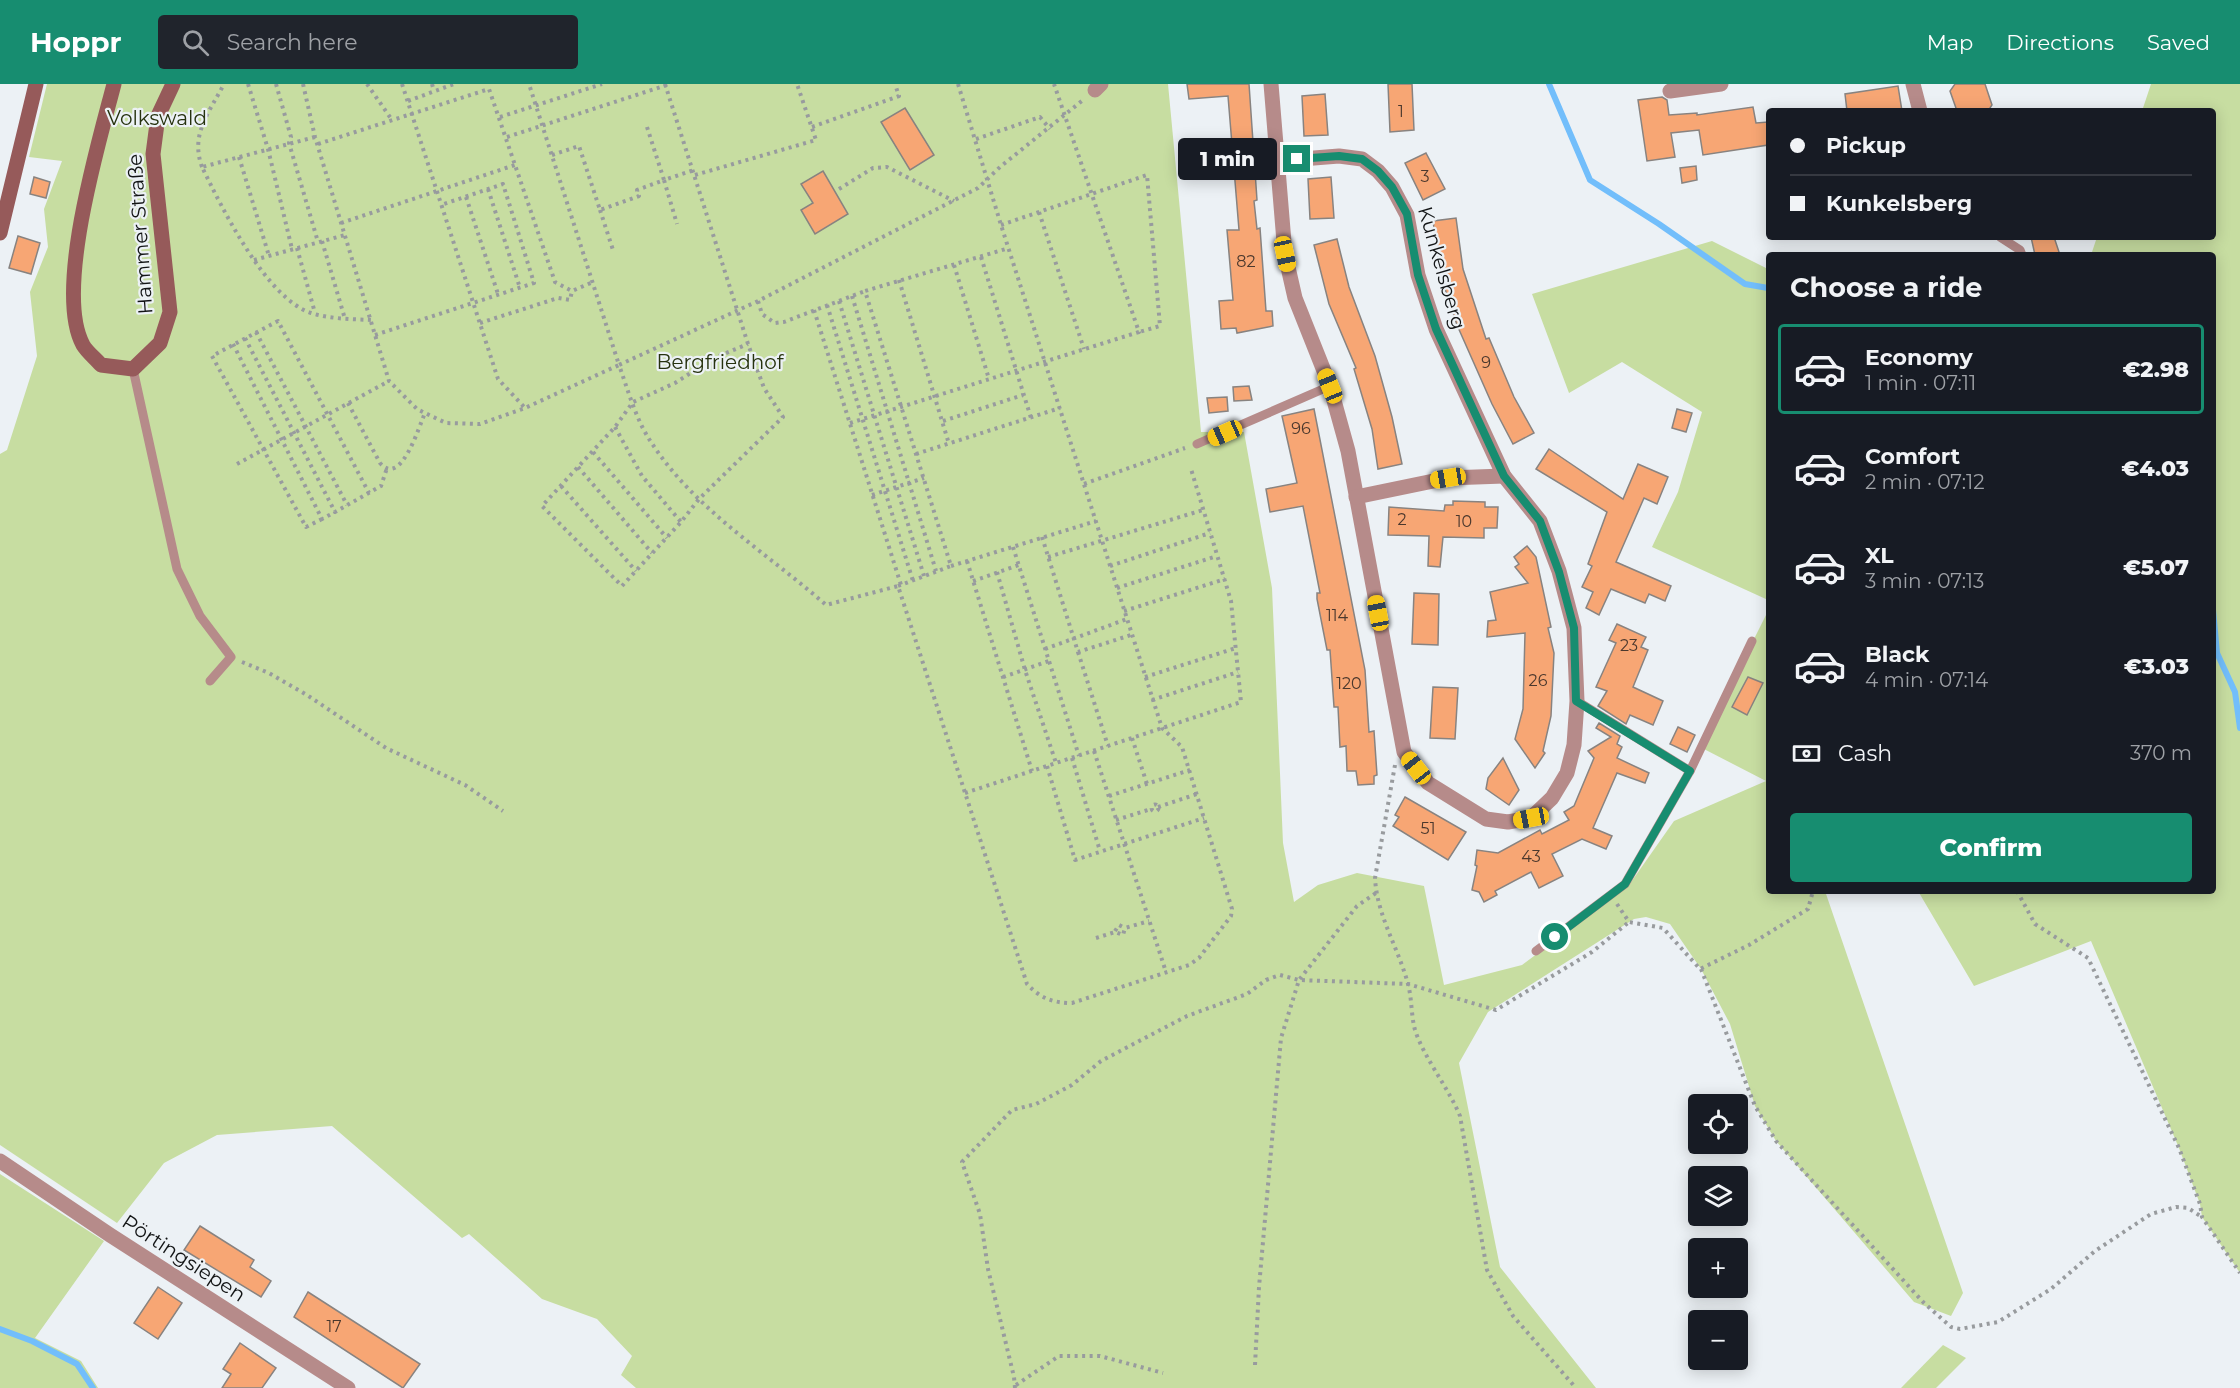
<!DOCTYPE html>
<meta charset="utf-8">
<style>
:root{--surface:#171b24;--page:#20242c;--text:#f1f3f6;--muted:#9ea1a6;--line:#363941;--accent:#178d70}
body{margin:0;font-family:Montserrat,sans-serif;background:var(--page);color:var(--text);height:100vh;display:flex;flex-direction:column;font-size:22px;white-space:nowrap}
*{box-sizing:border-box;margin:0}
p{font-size:20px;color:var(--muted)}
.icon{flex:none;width:33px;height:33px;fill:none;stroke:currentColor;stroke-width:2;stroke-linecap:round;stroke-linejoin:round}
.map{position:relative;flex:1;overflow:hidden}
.panel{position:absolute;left:1766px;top:168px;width:450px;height:642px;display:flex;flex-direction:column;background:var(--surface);border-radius:6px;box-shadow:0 3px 15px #0003}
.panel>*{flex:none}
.hud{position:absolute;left:1766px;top:24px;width:450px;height:132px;border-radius:6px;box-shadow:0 3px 15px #0003;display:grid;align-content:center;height:132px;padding:0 24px;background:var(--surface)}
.fabs{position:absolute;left:1688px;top:1010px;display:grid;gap:12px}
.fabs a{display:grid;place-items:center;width:60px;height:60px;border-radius:6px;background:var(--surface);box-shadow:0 3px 15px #0003;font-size:30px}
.end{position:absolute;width:27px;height:27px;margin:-14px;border:8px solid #178d70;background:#fff;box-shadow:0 0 0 3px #fff}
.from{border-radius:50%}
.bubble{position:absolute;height:42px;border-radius:6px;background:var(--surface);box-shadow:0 3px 15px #0003;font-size:20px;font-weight:800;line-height:42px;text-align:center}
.car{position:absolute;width:18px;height:36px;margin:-18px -9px;border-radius:8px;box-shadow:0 0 4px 2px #0007;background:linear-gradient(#f5c518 24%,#345 0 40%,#f5c518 0 76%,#345 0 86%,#f5c518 0)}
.hud b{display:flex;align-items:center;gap:21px;height:57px;font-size:22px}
.hud b+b{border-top:2px solid var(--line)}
.hud i{width:15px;height:15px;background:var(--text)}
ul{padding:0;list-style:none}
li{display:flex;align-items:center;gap:18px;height:90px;margin:0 12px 9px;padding:0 12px;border:3px solid transparent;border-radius:6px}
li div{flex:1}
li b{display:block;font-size:22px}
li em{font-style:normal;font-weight:800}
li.on{border-color:var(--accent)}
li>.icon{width:54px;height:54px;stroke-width:1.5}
h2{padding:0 24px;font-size:27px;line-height:72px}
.pay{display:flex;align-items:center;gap:15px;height:66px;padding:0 24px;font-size:22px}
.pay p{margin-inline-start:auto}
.primary-button{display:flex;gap:12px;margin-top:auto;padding:12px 24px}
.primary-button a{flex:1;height:69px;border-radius:6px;background:var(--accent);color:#fff;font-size:24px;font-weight:800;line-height:69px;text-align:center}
header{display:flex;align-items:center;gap:36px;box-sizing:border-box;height:84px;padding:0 30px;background:var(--accent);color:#fff}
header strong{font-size:28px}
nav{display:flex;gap:33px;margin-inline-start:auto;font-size:21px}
.search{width:420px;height:54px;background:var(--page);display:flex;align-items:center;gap:15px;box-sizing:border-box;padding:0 21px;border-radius:6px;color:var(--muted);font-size:22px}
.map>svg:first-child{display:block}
.green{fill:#c7dda1}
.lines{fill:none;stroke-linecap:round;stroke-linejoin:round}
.stream{stroke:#72befb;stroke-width:6}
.building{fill:#f7a674;stroke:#888380;stroke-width:1.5}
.path{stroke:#989b9e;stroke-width:4;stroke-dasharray:3 4.5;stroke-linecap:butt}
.service{stroke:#b68b8a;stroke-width:9}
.minor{stroke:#b68b8a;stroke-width:15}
.secondary{stroke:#965a5a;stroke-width:15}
.route{stroke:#178d70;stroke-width:8}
.labels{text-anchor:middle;stroke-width:4.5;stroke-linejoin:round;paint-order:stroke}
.number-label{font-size:16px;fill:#4b382d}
.park-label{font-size:20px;fill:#26320e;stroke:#ecf1f5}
.street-label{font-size:20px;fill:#121415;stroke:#ecf1f5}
</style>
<header>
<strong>Hoppr</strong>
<div class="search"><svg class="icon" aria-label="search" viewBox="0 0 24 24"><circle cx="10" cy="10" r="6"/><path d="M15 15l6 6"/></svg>Search here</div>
<nav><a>Map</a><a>Directions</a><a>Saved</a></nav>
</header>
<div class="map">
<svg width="2240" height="1304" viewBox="0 0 2240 1304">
<rect width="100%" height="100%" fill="#ecf1f5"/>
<!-- green -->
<g class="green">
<polygon points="47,0 1168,0 1201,348 1244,348 1272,504 1283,759 1294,818 1318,801 1357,789 1424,802 1444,901 1522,881 1629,801 1674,737 1766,697 1700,663 1768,527 1768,807 1825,807 1963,1209 1951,1232 1914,1218 1776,1057 1755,1022 1730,940 1701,885 1670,840 1646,833 1634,835 1488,928 1459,979 1500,1183 1596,1304 636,1304 621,1291 632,1272 597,1235 542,1215 469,1150 462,1154 332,1042 217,1051 164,1079 117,1139 0,1061 0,370 7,366 37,272 30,208 48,163 44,125 62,77 29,73"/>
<polygon points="2151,0 2240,0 2240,1189 2202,1133 2200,1120 2179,1064 2091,857 1974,902 1918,807 2212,807 2212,171 2091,171 2097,153 2212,153 2212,27 2142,27"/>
<polygon points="1712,157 1768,185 1768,516 1652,463 1678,408 1702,328 1622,278 1569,309 1532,210"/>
<polygon points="0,1090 104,1157 35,1254 81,1277 98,1304 0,1304"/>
<polygon points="1943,1261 1966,1274 1936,1304 1901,1304"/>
</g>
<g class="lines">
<!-- stream -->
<g class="stream">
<polyline points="1549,0 1590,96 1659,140 1745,200 1768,204"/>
<polyline points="2212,515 2217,569 2235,608 2240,644"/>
<polyline points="0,1245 32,1257 77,1280 93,1304"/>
</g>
</g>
<!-- building -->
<g class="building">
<polygon points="1187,0 1249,0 1257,116 1254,117 1257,145 1260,144 1266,227 1272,227 1273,242 1237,249 1236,244 1221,245 1219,217 1233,216 1227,146 1239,146 1228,12 1189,15"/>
<polygon points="1388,0 1412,0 1414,46 1390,48"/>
<polygon points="1955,0 1985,0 1992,21 1988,27 1957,27 1950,7"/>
<polygon points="1898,2 1902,27 1847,27 1845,10"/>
<polygon points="1325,10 1328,51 1304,52 1302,12"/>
<polygon points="1662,13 1667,16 1669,31 1697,29 1697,31 1753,23 1756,39 1768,38 1768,61 1703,71 1699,46 1671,49 1675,73 1647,77 1638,16"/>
<polygon points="905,24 934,71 910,86 881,38"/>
<polygon points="1426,69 1445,105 1423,116 1405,79"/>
<polygon points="1696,82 1697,96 1682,99 1680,84"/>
<polygon points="823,87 848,130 815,150 801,126 813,119 801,100"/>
<polygon points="34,93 50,98 46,114 30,110"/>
<polygon points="1331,93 1334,134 1310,135 1308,95"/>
<polygon points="1456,134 1463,185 1486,255 1489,254 1514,313 1534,349 1513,360 1492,320 1457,241 1441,193 1433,137"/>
<polygon points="18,152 40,159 31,190 9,184"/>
<polygon points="2031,153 2054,153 2060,171 2035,171"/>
<polygon points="1337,155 1349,203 1375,272 1392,333 1402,380 1378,385 1372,345 1354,285 1356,284 1329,220 1314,161"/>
<polygon points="1249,302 1252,316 1234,317 1233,303"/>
<polygon points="1227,313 1228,327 1209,329 1207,314"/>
<polygon points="1314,325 1365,586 1369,648 1374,647 1377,691 1374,692 1374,700 1358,701 1356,687 1347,687 1346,662 1340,663 1338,623 1334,623 1330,566 1327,566 1317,515 1317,509 1320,509 1303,422 1270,428 1266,405 1297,399 1282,332"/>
<polygon points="1677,325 1692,329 1686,348 1672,344"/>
<polygon points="1549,365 1623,415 1638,380 1668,393 1657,420 1644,414 1616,478 1671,502 1665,517 1649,510 1645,519 1611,505 1599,531 1586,524 1593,508 1582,503 1592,482 1588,480 1607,428 1536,385"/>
<polygon points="1453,417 1485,418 1485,423 1498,423 1497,444 1484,444 1484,454 1443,453 1440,483 1428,482 1429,452 1388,451 1389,423 1444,427 1445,421 1453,421"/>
<polygon points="1527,462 1536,473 1551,543 1548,544 1554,569 1551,632 1543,667 1545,669 1535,684 1515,655 1523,625 1525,549 1487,553 1488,537 1496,536 1490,508 1528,499 1515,483 1519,480 1514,473"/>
<polygon points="1414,509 1439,510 1438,561 1412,560"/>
<polygon points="1617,540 1646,553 1641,563 1648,566 1633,603 1663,617 1653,641 1630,631 1626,640 1598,622 1607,607 1596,603 1616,559 1609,556"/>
<polygon points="1748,593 1763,599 1747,631 1732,623"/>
<polygon points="1433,603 1458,604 1455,655 1430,654"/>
<polygon points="1599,639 1620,652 1617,660 1622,663 1617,674 1649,689 1645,699 1617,689 1593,744 1612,752 1606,765 1582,755 1552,770 1563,792 1539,804 1531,788 1495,807 1497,811 1484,818 1479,808 1472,806 1477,782 1475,781 1477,766 1498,769 1540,746 1542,750 1569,736 1564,728 1574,722 1594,674 1588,667 1611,653 1596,644"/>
<polygon points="1678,643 1695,651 1687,668 1670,660"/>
<polygon points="1503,674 1519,706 1509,721 1486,705 1488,694"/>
<polygon points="1405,713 1466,748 1448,776 1393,742 1399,733 1395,731"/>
<polygon points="200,1142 254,1176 250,1183 271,1197 261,1213 184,1166"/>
<polygon points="158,1203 182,1219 158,1255 134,1239"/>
<polygon points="308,1208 420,1280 403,1304 294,1233"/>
<polygon points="240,1259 276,1284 262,1304 222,1304 231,1290 223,1285"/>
</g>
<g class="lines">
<!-- path -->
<g class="path">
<polyline points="248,0 268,65 292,165"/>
<polyline points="276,0 291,53 289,59 318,158"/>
<polyline points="303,0 315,53 389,297 417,325 425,329 446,339 480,340 525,324 619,281 529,0"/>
<polyline points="367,0 392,36"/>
<polyline points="402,0 498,295 525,324"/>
<polyline points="432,0 434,7"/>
<polyline points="665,0 748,260 764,304 783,333 699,415 681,438 622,502 542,422 615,343 633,318 675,299 714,274 748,260"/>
<path d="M958,0L1001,141L1162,644L1182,663L1232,825L1231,832L1199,874L1189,881L1072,919C1053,919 1040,914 1027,900L898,502L826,521C767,469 694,425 651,358C636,336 628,306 619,281L758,217L978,104L1000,83L1083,16"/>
<polyline points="408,17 454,0"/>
<polyline points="500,33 602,0"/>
<polyline points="647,43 664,96 694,86"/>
<polyline points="812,43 899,12 895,0"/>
<path d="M315,53L202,83C222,124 266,214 311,229C330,235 351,235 371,236"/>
<polyline points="507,53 670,0"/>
<polyline points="976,55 1040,33 1050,45"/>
<polyline points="318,60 489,5 555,198 572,207 593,198"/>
<polyline points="552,71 579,62 600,126 639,112 637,106 664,96 677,140"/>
<polyline points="239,73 269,172"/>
<path d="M202,83C190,50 209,29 224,0"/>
<polyline points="695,91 816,56 797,0"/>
<polyline points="488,105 520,204"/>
<polyline points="839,105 873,84 887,83 954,117"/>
<polyline points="466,113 498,210"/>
<polyline points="600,126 613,166"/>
<polyline points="1039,128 1084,265"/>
<polyline points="341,139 515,81"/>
<polyline points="1001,141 1147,91 1160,242 1139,248"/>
<polyline points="322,157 345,235"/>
<polyline points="297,164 315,229"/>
<polyline points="981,173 1031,334"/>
<polyline points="254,176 345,151"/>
<polyline points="954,181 989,295"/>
<polyline points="899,196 949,360"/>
<polyline points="852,212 936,487"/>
<polyline points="758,217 762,230 775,239 784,238 865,207"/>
<polyline points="839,217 924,492"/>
<polyline points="827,221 913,497"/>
<polyline points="814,226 901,501"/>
<polyline points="480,239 558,214 570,216 572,207"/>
<polyline points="256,248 347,421"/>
<polyline points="375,251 534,199 503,100 441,121"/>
<polyline points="245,254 335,428 381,402 387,384"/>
<polyline points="233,260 322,435 335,428"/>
<path d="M348,319L380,379C401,404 419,342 425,329"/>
<polyline points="943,337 1023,311"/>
<polyline points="850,339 1139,248 1054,0"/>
<polyline points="615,343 642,392 681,438"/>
<polyline points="593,368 667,454"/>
<polyline points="916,370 1060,324"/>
<polyline points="237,380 389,297"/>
<polyline points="578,383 652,469"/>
<polyline points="1084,400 1185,364"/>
<polyline points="561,402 636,487"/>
<polyline points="872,411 924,394"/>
<polyline points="322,435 306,443 212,272 278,237 369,409"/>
<polyline points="1042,453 1078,568 1131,551"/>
<polyline points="1013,463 1079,672"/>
<polyline points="1048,473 1203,426"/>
<polyline points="967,477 1032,687"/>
<polyline points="951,482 1096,437"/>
<polyline points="1110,482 1210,449"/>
<polyline points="997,488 1025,586 1056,679"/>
<polyline points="973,497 1019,481"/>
<polyline points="898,502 951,482 865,207 1009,164"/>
<polyline points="1117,504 1217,472"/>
<polyline points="1124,527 1225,495"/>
<polyline points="1045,565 1127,535"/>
<polyline points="1078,568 1108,662"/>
<polyline points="242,578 269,589 307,611 386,664 465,701 503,727"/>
<polyline points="1003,593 1049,577"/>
<polyline points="1145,593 1236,564"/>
<polyline points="1152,616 1238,588"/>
<polyline points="1132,654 1147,700"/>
<polyline points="1094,667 1166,888"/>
<polyline points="1072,674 1100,767"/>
<path d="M1395,681L1375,794C1377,832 1398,863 1408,900C1412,915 1411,931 1415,946C1424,974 1448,1003 1460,1032L1487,1186L1513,1232L1576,1304"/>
<polyline points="1047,682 1075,776 1204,734"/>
<polyline points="965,709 1241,618 1231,517 1191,385"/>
<polyline points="1109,712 1190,686"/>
<circle cx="1155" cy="724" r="3.5"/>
<polyline points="1158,723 1197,710"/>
<polyline points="1116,736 1151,725"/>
<polyline points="2017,807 2035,840 2088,874 2179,1064 2200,1120 2202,1133 2240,1189"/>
<polyline points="1617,820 1629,838 1663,844 1700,885 1749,861 1808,825 1813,807"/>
<polyline points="1115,847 1119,841 1125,844"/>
<polyline points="1096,854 1115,848 1123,851 1125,844 1149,837"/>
<polyline points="1701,885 1755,1022 1776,1057 1924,1219 1951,1243 1960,1245 1998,1238 2051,1205 2095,1167 2151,1130 2176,1123 2188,1124 2202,1133"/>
<polyline points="1255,1281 1259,1203 1281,954 1299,896 1357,822 1376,809"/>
<polyline points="1016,1301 1059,1272 1100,1272 1163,1289"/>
<polyline points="1015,1304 1014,1293 988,1185 980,1130 962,1078 1012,1026 1036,1020 1072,1001 1101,977 1187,932 1247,910 1266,896 1280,891 1299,896 1408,900 1496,926 1592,868 1629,838"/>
</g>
<!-- service -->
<g class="service">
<polyline points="2000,153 2020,166 2022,171"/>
<polyline points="133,285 177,485 200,532 231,573 210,597"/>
<polyline points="1197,360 1330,302"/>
<polyline points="1690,687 1752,557"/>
<polyline points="1536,867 1625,800 1690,687 1577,617"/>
</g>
<!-- minor -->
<g class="minor">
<polyline points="1271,0 1285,170 1295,214 1330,302 1348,367 1404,668 1428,699 1486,735 1508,738 1531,734 1552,714 1567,689 1574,661 1577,617 1574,544 1559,487 1540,437 1504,392 1436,245 1418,191 1407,131 1392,103 1378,87 1362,75 1339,72 1276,77"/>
<polyline points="1913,0 1920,27"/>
<polyline points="1095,6 1101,0"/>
<polyline points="1670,7 1721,0"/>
<polyline points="1356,413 1448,394 1504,392"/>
<polyline points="0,1077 110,1151 348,1304"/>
</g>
<!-- secondary -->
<g class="secondary">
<path d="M114,0C99,58 54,208 83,261C87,268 96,275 101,281L133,285L160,259L170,228L153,70L158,32L173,0"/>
<polyline points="0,149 36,0"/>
</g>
</g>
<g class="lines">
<!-- route -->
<polyline class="route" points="1297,75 1339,72 1362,75 1378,87 1392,103 1407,130 1418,191 1436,245 1504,392 1540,437 1559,488 1574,544 1576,617 1690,687 1625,800 1555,853"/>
</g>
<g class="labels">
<!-- number labels -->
<g class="number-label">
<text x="1401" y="33">1</text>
<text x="1425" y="98">3</text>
<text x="1246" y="183">82</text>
<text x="1486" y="284">9</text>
<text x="1301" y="350">96</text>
<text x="1402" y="441">2</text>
<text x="1464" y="443">10</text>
<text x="1337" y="537">114</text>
<text x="1629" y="567">23</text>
<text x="1538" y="602">26</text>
<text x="1349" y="605">120</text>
<text x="1428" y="750">51</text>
<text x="1531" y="778">43</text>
<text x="334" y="1248">17</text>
</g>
<!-- park labels -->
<g class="park-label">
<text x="157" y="41">Volkswald</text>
<text x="720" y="285">Bergfriedhof</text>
</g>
<!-- street labels -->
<g class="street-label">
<text transform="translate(140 150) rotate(-94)" y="7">Hammer Straße</text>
<text transform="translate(1442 184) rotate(74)" y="7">Kunkelsberg</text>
<text transform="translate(184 1174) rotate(33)" y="7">Pörtingsiepen</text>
</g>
</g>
</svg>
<div class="fabs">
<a><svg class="icon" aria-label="locate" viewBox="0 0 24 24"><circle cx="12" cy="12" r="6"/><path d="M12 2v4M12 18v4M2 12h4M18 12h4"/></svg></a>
<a><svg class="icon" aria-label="layers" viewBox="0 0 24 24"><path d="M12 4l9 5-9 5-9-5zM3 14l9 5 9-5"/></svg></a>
<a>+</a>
<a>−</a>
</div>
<i class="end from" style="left:1555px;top:853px"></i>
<i class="end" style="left:1297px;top:75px"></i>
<div class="bubble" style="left:1178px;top:54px;width:99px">1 min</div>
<i class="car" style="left:1285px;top:170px;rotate:168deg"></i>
<i class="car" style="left:1330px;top:302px;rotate:338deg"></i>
<i class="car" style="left:1225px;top:349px;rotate:246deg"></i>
<i class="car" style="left:1448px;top:394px;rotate:261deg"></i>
<i class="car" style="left:1378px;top:529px;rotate:349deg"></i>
<i class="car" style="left:1416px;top:684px;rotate:322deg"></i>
<i class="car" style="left:1531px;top:734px;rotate:259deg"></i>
<div class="hud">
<b><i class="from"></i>Pickup</b>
<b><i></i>Kunkelsberg</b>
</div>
<section class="panel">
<h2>Choose a ride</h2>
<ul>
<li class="on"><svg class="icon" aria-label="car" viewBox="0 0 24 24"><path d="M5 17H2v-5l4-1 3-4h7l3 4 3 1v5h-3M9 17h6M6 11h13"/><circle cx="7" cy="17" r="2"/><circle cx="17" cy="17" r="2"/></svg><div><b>Economy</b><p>1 min · 07:11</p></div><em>€2.98</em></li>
<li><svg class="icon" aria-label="car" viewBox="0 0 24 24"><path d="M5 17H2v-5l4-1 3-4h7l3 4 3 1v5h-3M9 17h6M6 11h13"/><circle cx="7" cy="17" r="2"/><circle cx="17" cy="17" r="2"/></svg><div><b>Comfort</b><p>2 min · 07:12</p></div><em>€4.03</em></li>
<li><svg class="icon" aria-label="car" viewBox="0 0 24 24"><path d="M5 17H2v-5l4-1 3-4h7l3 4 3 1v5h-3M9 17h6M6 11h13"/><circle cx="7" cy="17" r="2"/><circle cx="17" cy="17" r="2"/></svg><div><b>XL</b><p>3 min · 07:13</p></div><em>€5.07</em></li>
<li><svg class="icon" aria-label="car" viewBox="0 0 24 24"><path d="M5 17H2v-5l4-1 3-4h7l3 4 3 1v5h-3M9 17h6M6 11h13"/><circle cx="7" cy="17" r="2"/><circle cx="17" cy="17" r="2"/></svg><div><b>Black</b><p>4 min · 07:14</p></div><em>€3.03</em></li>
</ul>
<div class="pay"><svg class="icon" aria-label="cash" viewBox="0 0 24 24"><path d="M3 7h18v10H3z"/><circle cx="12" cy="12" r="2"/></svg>Cash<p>370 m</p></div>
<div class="primary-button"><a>Confirm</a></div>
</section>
</div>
